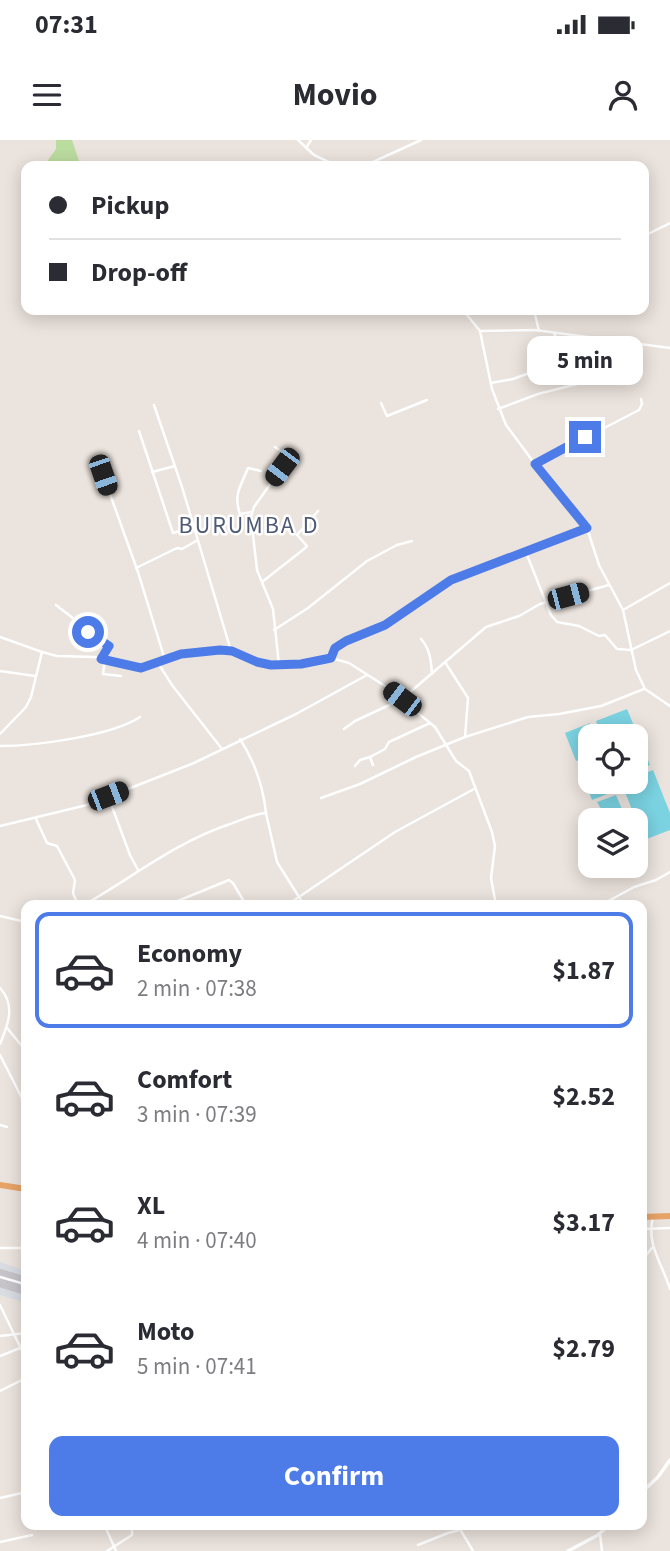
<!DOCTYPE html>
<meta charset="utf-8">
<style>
:root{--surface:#fff;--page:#f7f7f7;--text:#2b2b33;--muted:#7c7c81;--line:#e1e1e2;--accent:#4d7ce8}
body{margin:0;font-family:"Source Sans 3",sans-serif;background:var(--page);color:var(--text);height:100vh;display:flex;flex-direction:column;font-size:26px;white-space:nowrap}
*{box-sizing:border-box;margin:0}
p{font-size:23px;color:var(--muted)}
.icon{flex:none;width:38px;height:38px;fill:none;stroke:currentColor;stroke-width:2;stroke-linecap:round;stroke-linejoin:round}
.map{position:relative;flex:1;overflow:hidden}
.drawer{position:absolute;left:21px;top:760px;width:626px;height:630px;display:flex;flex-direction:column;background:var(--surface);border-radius:14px;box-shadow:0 4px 18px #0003}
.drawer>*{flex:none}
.guide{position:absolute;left:21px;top:21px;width:628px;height:154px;border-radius:14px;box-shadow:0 4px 18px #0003;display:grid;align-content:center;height:154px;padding:0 28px;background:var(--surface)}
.buttons{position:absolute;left:578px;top:584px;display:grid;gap:14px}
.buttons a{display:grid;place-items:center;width:70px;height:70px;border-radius:14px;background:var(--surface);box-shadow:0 4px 18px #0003;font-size:35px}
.end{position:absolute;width:32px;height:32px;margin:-16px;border:9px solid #4d7ce8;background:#fff;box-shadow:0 0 0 4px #fff}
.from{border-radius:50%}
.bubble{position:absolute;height:49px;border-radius:14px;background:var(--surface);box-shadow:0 4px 18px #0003;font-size:23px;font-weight:700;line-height:49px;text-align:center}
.car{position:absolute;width:21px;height:42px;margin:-21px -10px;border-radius:9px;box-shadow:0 0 5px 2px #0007;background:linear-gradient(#222 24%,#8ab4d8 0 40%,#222 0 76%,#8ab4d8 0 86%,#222 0)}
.guide b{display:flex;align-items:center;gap:24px;height:66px;font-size:26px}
.guide b+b{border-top:2px solid var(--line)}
.guide i{width:18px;height:18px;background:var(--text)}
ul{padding:12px 0 0;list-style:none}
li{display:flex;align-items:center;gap:21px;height:116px;margin:0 14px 10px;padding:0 14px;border:4px solid transparent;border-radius:14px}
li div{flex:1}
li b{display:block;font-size:26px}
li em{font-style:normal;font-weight:700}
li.active{border-color:var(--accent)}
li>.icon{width:63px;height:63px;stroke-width:1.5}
.action{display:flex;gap:14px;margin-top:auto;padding:14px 28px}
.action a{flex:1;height:80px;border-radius:14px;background:var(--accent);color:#fff;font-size:28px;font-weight:700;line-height:80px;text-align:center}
.status{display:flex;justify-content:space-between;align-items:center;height:49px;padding:0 35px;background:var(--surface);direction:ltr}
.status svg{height:19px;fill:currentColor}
header{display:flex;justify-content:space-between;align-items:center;height:91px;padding:0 28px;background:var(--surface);font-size:32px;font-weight:700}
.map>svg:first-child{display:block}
.airport{fill:#d9dce3}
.green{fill:#bbdc9f}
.water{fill:#7bd3e2}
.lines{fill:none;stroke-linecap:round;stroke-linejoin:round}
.runway{stroke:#c6c4c8;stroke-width:18}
.minor{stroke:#fff;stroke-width:2.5}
.tertiary{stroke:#fff;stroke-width:3.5}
.trunk{stroke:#e8a468;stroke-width:6}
.route{stroke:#4d7ce8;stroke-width:9}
.labels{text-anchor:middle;stroke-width:5;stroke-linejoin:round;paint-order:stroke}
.quarter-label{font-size:24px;letter-spacing:2px;fill:#4f5b76;stroke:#fff}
</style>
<div class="status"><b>07:31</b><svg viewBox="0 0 49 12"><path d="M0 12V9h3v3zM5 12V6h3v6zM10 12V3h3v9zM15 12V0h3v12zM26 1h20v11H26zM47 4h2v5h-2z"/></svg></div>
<header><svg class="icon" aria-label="menu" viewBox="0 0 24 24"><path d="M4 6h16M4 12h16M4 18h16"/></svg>Movio<svg class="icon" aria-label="person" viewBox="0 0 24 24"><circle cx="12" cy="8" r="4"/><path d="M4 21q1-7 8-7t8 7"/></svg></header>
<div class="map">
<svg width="670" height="1411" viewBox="0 0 670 1411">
<rect width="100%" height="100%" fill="#ebe3dd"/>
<!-- airport -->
<polygon class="airport" points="0,1122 26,1131 26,1163 0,1155"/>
<!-- green -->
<polygon class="green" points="56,0 72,0 79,21 60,26 46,23 56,9"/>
<!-- water -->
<g class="water">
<polygon points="627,569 650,625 635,631 635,597 602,597 596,581"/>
<polygon points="590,583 595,597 590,597 590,615 576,621 565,593"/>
<polygon points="590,622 590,642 612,642 615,651 592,660 579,626"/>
<polygon points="653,630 670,673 670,690 644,700 621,642 635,642 635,637"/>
<polygon points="616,655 627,681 608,681 597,662"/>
</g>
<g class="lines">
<!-- runway -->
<polyline class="runway" points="0,1138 26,1146"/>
<!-- minor -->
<g class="minor">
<polyline points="298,0 314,15 337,26"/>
<polyline points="306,8 311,0"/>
<polyline points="364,26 421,0"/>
<polyline points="644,96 670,83"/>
<polyline points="463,170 480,191 492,249 506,285 549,343 587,388 599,425 623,470 636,530 645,549 670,566"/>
<polyline points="534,170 539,191"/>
<polyline points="480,191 535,190 670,208"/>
<polyline points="491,243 513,239 543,228"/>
<polyline points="381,263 387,276 427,260"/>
<polyline points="154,265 182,347 231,511"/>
<polyline points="498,269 538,254 589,241 580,225 554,194"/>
<polyline points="139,291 173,393 194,387"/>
<polyline points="275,307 288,316 288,319 254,367 251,377 257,430 273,469 279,525"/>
<polyline points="535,324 639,270 642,264 641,259"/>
<polyline points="102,332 138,432 165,520"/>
<polyline points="152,332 175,326"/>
<path d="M252,372L240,374C233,354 241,346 248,328L261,331"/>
<polyline points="525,410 551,475 557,482 579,486 599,496 605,495 617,509 631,510 670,491"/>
<polyline points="136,428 177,408 182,409 196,401"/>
<polyline points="262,442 304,409 307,406 297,395 318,371"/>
<polyline points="56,465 109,506 101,519"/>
<polyline points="623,470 670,443"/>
<polyline points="274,490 308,468 367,421 397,405 412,401"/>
<polyline points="0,497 42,512"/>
<path d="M421,499C430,509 431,520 432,534"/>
<polyline points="331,518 335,508 346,501 385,485 451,440 585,389"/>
<polyline points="105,520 103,534 121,536"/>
<polyline points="445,522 468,558 465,597"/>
<polyline points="158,523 172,545 222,609"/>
<polyline points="0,531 35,536"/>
<polyline points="344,589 355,581 402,559 486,487 519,476 540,464 609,445"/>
<polyline points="0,594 26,567 31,557 42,512 57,516 95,517 141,528 182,514 220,510 232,511 257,522 271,525 301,524 331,518 349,523 385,546 435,587 456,621 469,631 492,692 495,706 491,738 496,765"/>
<path d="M240,599C255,622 263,646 266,673"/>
<path d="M0,606C34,606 112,596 140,577"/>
<polyline points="373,625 370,617 385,609 389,602 430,583"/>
<polyline points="355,626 360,620 370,617"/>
<polyline points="108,656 130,715 138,730"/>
<polyline points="321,658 360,644 416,617 465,597 528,577 559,574 601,566 644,549"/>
<polyline points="36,679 47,703 57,706 75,740 73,753 78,765"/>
<polyline points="0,686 87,665 194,623 296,574 367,535"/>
<path d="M84,765C133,737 176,702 230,684C242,680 253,674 266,673L277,722L304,765"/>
<polyline points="168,765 229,740 233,743 246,765"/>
<polyline points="287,765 395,692 474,649"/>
<polyline points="601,765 634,747 656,740 670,732"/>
<polyline points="0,776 26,782"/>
<path d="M0,848C16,865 8,885 0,904"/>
<polyline points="7,888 26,911"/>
<polyline points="0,915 26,966"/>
<polyline points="0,985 7,987"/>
<path d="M653,1077C646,1105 662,1123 670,1149"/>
<polyline points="642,1089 670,1088"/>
<polyline points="0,1108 26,1108"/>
<polyline points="642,1120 652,1108"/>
<polyline points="0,1137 21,1143 26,1148"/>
<polyline points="0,1165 26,1219"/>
<polyline points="0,1196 26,1193"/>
<polyline points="0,1216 20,1208"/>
<polyline points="0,1251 26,1238"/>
<polyline points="0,1358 26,1352"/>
<polyline points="104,1384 116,1411"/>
<polyline points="457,1384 473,1411"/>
<polyline points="600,1394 602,1411"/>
<polyline points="0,1402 32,1395"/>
<polyline points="418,1405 448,1393 460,1390"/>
<polyline points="107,1411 132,1395 132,1384"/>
</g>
<!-- tertiary -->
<g class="tertiary">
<polyline points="642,1352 658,1337 670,1320"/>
<polyline points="568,1411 598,1395 610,1384"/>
</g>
<!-- trunk -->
<g class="trunk">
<polyline points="0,1045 26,1049"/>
<polyline points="642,1077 670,1076"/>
</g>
</g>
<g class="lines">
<!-- route -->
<polyline class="route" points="88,492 109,506 101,519 141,528 181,514 220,510 232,511 257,522 271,525 301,524 331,518 335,508 346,501 385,485 451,440 587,388 535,324 585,297"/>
</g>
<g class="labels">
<!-- quarter labels -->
<g class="quarter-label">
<text x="249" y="393">BURUMBA D</text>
</g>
</g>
</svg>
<div class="buttons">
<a><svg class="icon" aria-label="locate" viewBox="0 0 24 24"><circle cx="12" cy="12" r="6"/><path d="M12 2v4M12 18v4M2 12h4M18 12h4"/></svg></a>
<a><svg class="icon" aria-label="layers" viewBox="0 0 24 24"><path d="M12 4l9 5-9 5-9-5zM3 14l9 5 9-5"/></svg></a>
</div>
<i class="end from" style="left:88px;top:492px"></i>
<i class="end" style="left:585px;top:297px"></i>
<div class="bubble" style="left:527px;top:196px;width:116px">5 min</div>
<i class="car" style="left:282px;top:327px;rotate:217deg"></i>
<i class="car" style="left:103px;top:335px;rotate:161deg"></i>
<i class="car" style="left:568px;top:456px;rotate:75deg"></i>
<i class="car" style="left:402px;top:559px;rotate:307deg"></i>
<i class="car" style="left:108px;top:656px;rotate:69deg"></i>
<div class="guide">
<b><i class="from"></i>Pickup</b>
<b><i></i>Drop-off</b>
</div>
<section class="drawer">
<ul>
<li class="active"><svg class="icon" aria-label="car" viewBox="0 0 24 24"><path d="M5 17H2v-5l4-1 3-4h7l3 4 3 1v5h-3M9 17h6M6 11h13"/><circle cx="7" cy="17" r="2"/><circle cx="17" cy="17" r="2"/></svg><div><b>Economy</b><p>2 min · 07:38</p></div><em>$1.87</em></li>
<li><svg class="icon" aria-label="car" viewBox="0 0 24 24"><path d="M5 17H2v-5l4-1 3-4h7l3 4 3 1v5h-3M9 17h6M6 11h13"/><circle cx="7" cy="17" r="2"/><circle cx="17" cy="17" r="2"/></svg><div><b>Comfort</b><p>3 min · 07:39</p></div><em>$2.52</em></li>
<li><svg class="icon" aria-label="car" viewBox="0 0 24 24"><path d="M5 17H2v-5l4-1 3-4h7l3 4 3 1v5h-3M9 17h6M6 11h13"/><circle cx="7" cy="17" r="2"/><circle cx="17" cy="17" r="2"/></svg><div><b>XL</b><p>4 min · 07:40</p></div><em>$3.17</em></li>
<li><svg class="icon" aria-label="car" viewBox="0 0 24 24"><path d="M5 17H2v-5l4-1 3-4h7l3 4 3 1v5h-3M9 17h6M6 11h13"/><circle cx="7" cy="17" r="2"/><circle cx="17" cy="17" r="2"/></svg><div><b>Moto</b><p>5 min · 07:41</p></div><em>$2.79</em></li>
</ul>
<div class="action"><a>Confirm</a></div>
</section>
</div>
